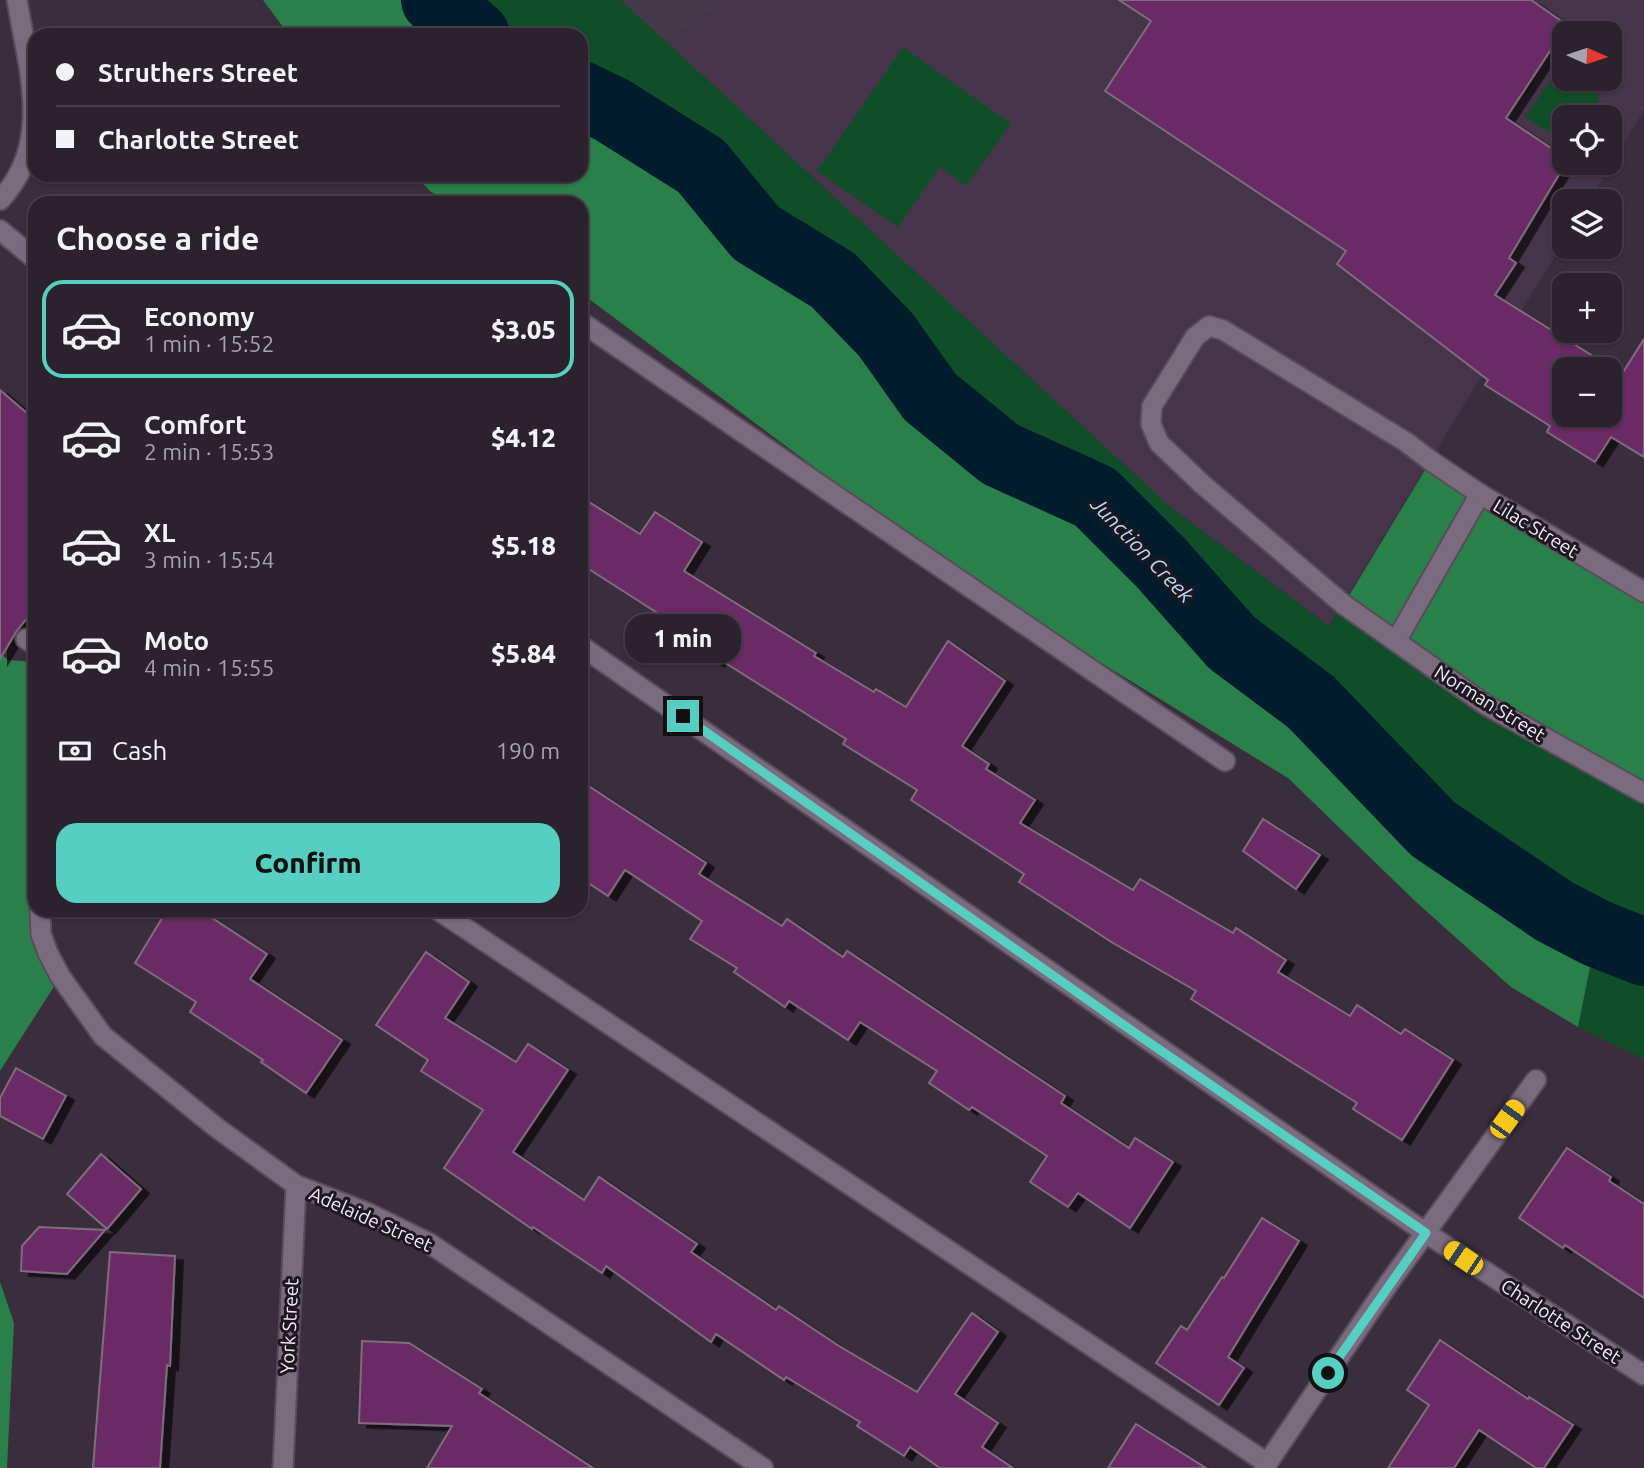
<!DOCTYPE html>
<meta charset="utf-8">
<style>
:root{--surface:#2c222e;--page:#342a36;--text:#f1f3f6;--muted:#a6a4aa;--line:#483f4a;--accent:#57cec2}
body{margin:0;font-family:Ubuntu,sans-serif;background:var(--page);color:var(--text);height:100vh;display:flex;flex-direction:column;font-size:26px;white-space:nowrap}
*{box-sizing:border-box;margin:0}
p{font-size:23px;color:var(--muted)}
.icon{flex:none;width:38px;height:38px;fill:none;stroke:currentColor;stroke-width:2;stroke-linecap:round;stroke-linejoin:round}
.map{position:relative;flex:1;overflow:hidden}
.side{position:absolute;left:28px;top:196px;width:560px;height:721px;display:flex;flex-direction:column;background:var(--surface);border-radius:21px;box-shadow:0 2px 5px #0004,0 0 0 2px var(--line)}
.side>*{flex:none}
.guide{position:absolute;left:28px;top:28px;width:560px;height:154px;border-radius:21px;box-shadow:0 2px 5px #0004,0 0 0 2px var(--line);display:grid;align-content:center;height:154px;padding:0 28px;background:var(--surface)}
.needle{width:46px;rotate:93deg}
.tools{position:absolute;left:1552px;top:21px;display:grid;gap:14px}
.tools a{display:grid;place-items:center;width:70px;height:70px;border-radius:14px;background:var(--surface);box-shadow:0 2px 5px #0004,0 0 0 2px var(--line);font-size:35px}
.end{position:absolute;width:32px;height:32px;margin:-16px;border:9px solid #57cec2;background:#111;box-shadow:0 0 0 4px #111}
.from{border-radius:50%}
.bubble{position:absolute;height:49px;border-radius:21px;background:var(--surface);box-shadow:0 2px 5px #0004,0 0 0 2px var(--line);font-size:23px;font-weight:800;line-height:49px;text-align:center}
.car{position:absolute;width:21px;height:42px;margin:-21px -10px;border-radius:9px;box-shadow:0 0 5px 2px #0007;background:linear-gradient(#f5c518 24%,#345 0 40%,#f5c518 0 76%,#345 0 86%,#f5c518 0)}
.guide b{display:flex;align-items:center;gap:24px;height:66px;font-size:26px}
.guide b+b{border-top:2px solid var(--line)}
.guide i{width:18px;height:18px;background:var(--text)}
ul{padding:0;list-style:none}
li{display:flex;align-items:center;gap:21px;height:98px;margin:0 14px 10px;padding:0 14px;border:4px solid transparent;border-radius:21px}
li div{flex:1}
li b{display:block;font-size:26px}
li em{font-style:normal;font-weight:800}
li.active{border-color:var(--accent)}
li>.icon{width:63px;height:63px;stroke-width:1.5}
h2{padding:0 28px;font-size:32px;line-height:84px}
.pay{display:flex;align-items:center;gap:18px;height:77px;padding:0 28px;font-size:26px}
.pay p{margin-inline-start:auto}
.action{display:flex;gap:14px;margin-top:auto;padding:14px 28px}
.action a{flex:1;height:80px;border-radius:21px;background:var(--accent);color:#111;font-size:28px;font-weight:800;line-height:80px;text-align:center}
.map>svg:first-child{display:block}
.industrial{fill:#443948}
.built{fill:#46344a;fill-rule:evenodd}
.green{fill:#104e29}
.forest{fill:#29804a}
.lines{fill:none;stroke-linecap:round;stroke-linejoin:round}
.river{stroke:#011c2d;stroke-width:68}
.building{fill:#6b2c66;stroke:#7f6c7c;stroke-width:2;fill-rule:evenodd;filter:url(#shadow)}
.service-casing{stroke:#574c5a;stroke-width:23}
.minor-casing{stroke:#574c5a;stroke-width:23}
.tertiary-casing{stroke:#574c5a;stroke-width:23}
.service{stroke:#7a6b7e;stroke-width:19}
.minor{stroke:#7a6b7e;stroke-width:19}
.tertiary{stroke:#7a6b7e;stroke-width:19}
.route{stroke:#57cec2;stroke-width:9}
.labels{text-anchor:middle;stroke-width:6;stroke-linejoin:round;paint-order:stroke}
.street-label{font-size:19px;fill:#f2e9f4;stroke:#1d181f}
.water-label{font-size:21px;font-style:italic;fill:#b4dcfa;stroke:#1d181f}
</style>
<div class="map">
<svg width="1644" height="1468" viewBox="0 0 1644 1468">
<defs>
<filter id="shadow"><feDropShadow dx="8" dy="4.5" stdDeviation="0" flood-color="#0009"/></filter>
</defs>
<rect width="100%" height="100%" fill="#3a2d3d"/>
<!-- industrial -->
<polygon class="industrial" points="621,0 728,0 666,42"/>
<!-- built -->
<path class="built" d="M728,0H1644V110L1589,201H1564V241L1329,626L1169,506L666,42ZM1564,33H1610V79H1564ZM1564,117H1610V163H1564Z"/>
<!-- green -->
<g class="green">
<polygon points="439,0 621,0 1169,506 1329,626 1347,599 1644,787 1644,1059 1578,1027 1597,932 1557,910 1436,828 1367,755 1297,688 1234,642 1163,562 1096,495 1001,451 932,395 888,334 835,278 798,258 758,231 703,164 613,108 581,91 581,35 481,35"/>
<polygon points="903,47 1011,124 966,186 940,167 898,227 817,171"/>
<polygon points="1564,67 1564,79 1582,79 1597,93 1599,103 1590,117 1564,117 1564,133 1551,134 1525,117 1559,68"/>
</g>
<!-- forest -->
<g class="forest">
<polygon points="263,0 439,0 481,35 289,35"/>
<polygon points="581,91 613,108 703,164 758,231 798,257 835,278 888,334 932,395 1001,452 1096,495 1163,562 1234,642 1314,700 1436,828 1557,910 1597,932 1578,1027 1511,987 1415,901 1288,778 1027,617 822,473 581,293 581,203 448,203 430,191 415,175 581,175"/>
<polygon points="1428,465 1644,595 1644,787 1490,703 1347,599"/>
<polygon points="0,653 8,660 35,662 35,910 62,974 0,1071"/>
<polygon points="0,1282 14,1323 7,1468 0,1468"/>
</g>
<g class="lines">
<!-- river -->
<g class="river">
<polyline points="435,0 476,35"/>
<polyline points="581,95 612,110 701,166 756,233 833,280 886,335 930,397 1000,454 1095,497 1161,563 1232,643 1311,702 1433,829 1554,911 1596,933 1644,952"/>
</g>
</g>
<!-- building -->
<g class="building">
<path d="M1119,0H1531L1567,25L1506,118L1564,157L1566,163L1509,258L1516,263L1495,295L1622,374L1644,339V457L1611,437L1595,462L1547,432L1550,426L1485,385L1488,380L1337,264L1346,251L1105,91L1151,21ZM1564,369H1610V415H1564Z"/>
<polygon points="0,390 35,420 35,608 16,632 0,659"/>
<polygon points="581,497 640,534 655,512 702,542 684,571 816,653 814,656 874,692 876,689 906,707 948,641 1005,681 962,746 989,764 986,769 1035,800 1020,823 1133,890 1140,879 1233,933 1236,928 1286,960 1278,972 1350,1016 1357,1005 1401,1034 1405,1029 1453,1060 1402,1140 1353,1109 1357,1103 1191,999 1196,991 1113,943 1019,882 1024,874 911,800 917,790 843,744 846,739 719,659 716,662 679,639 684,630 581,564"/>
<polygon points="581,781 706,863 699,874 782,926 787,919 843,957 847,951 1065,1096 1061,1103 1129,1148 1135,1138 1173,1162 1130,1228 1078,1193 1068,1207 1030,1182 1047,1156 972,1107 969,1110 929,1083 937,1071 860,1022 848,1040 789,1001 785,1007 734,972 737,968 690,939 702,921 625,870 608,896 581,878"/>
<polygon points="1263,819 1320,855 1296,889 1243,851"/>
<polygon points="167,910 200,910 267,954 250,979 342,1040 306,1093 261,1062 263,1060 190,1012 196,1002 135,963"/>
<polygon points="426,952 469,982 445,1018 516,1062 528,1044 568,1070 513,1152 584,1200 599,1177 697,1244 691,1252 776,1310 779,1306 839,1346 917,1392 972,1313 998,1332 955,1394 998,1423 982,1447 1013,1468 940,1468 910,1447 904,1456 857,1426 860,1422 786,1377 784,1380 716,1334 711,1342 606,1266 602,1273 533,1227 532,1229 444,1168 483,1110 421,1071 428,1060 376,1025"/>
<polygon points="16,1068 66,1096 43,1139 0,1116 0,1098"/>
<polygon points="1567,1148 1611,1177 1609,1181 1644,1204 1644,1298 1565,1245 1563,1248 1519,1218"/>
<polygon points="101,1154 141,1189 107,1229 67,1194"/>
<polygon points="1262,1218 1299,1241 1228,1357 1244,1368 1219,1405 1156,1363 1181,1326 1187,1330 1222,1277 1224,1278"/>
<polygon points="39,1227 105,1230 67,1274 21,1271 22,1246"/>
<polygon points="110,1252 175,1256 170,1366 167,1365 160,1468 93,1468"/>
<polygon points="1440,1340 1528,1399 1529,1397 1573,1425 1544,1468 1536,1468 1479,1430 1454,1468 1388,1468 1429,1405 1407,1390"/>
<polygon points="362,1341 409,1343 482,1389 479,1393 593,1468 427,1468 452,1426 359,1423"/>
<polygon points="1136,1424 1206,1468 1108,1468"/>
</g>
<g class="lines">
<defs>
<g id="service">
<polyline points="581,322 1225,761"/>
<polyline points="1343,604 1202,484 1159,443 1151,424 1152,406 1195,337 1209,326 1223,330 1406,442 1431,461"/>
<polyline points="26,639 35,645"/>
<polyline points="1396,641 1480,494"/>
<polyline points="438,910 1267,1463"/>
</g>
<g id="minor">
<path d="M0,200C54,143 28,69 17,0"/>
<polyline points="1431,461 1480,494 1644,592"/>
<polyline points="1343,604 1486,705 1644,793"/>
<polyline points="40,910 41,934 48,953 60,976 103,1036 217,1128 296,1185 368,1213 429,1243 763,1468"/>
<polyline points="283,1468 296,1185"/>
<polyline points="1264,1468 1389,1283 1536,1080"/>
</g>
<g id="tertiary">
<polyline points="0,230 35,259"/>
<polyline points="581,646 1426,1233 1644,1375"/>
</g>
</defs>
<!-- service casing -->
<use href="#service" class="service-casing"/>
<!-- minor casing -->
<use href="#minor" class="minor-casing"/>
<!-- tertiary casing -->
<use href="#tertiary" class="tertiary-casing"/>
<!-- service -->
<use href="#service" class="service"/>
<!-- minor -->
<use href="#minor" class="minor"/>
<!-- tertiary -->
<use href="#tertiary" class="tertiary"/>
</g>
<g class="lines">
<!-- route -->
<polyline class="route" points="683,716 1115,1019 1426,1233 1328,1373"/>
</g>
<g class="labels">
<!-- street labels -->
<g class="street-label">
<text transform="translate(1536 528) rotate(31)" y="7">Lilac Street</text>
<text transform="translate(1490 703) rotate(32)" y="7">Norman Street</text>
<text transform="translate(371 1219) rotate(24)" y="7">Adelaide Street</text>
<text transform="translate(1561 1321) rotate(33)" y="7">Charlotte Street</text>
<text transform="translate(289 1326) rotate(-87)" y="7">York Street</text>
</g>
<!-- water labels -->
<g class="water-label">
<text transform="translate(1142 550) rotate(46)" y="7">Junction Creek</text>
</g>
</g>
</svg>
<div class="tools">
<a><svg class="needle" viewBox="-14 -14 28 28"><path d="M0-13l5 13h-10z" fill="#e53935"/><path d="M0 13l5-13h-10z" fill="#a6a4aa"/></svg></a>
<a><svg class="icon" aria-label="locate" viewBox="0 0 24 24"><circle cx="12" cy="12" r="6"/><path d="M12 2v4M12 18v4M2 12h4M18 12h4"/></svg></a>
<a><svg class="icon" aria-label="layers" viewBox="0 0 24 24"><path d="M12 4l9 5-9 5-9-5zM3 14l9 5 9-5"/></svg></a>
<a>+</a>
<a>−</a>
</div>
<i class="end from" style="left:1328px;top:1373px"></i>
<i class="end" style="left:683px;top:716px"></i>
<div class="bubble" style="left:625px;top:614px;width:116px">1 min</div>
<i class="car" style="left:1507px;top:1119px;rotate:36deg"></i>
<i class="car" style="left:1463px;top:1258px;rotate:304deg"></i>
<div class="guide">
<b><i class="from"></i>Struthers Street</b>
<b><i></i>Charlotte Street</b>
</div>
<section class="side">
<h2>Choose a ride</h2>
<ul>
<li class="active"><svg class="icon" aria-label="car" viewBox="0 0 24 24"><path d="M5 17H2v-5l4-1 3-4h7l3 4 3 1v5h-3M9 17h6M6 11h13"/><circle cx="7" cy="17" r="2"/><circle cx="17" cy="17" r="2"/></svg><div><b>Economy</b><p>1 min · 15:52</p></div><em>$3.05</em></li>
<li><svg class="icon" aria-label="car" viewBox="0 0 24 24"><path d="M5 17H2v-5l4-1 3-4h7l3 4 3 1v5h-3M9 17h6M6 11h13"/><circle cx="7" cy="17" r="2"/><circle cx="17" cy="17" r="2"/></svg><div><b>Comfort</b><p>2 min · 15:53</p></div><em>$4.12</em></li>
<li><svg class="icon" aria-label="car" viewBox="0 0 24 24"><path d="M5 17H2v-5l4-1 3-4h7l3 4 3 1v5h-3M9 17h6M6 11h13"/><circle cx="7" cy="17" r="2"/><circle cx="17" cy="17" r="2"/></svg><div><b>XL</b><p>3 min · 15:54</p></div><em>$5.18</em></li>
<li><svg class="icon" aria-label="car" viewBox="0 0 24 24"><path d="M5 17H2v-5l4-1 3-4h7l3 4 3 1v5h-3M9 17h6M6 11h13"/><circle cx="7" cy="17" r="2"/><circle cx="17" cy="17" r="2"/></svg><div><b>Moto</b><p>4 min · 15:55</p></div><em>$5.84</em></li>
</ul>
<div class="pay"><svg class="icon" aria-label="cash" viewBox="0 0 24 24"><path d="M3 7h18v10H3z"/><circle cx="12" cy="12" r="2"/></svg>Cash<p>190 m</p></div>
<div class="action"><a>Confirm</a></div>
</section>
</div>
